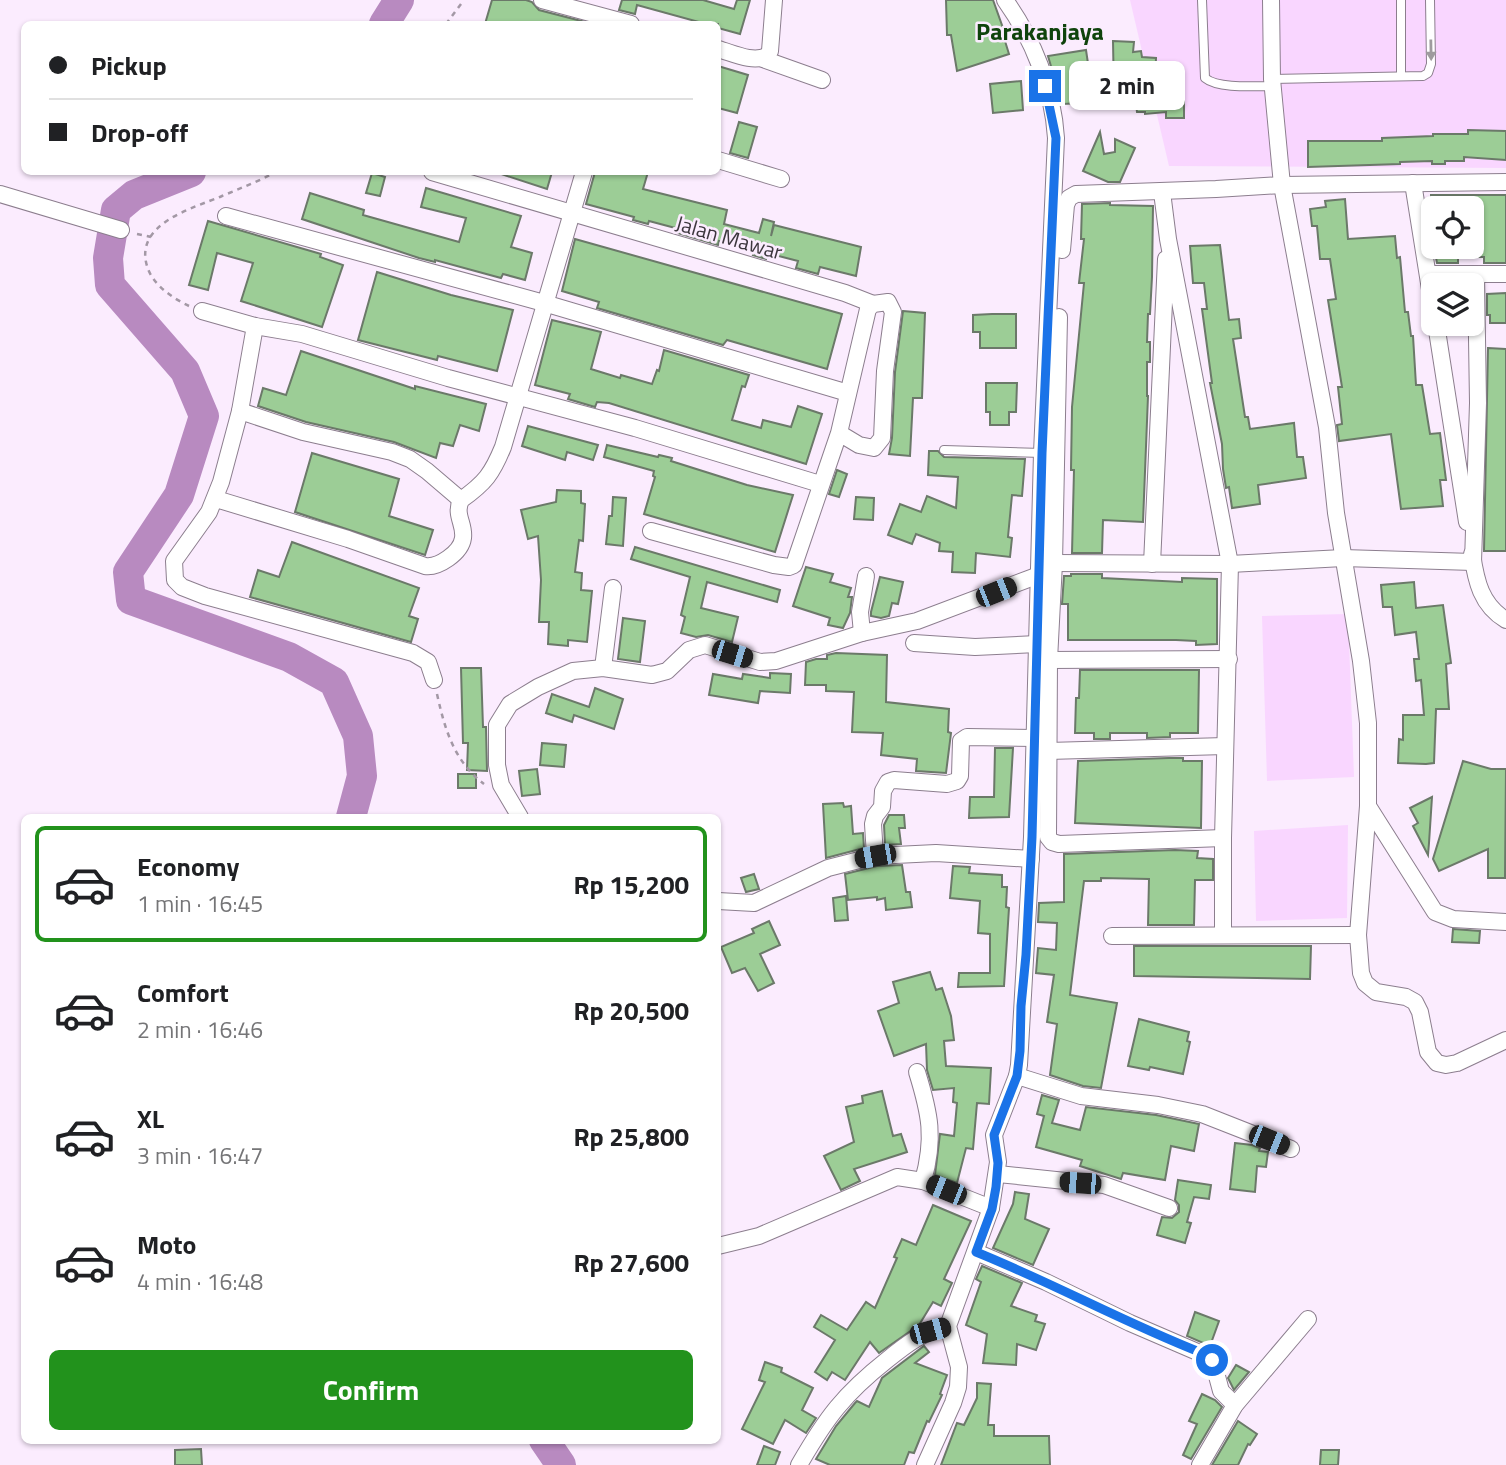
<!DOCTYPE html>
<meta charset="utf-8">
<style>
:root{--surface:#fff;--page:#f6f6f6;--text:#202124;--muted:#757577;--line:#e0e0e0;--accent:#22921c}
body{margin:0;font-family:"Titillium Web",sans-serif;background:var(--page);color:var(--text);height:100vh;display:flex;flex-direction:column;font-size:26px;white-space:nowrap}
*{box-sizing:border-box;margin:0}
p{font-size:23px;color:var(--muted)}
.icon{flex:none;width:38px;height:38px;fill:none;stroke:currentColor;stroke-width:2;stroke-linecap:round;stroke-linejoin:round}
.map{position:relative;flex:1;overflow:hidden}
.side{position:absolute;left:21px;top:814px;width:700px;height:630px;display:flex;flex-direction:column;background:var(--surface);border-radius:10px;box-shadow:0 2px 5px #0004}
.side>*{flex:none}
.hud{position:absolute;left:21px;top:21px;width:700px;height:154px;border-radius:10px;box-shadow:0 2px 5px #0004;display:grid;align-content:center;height:154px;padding:0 28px;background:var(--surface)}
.tools{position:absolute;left:1421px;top:196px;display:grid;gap:14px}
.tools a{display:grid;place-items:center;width:63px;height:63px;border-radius:10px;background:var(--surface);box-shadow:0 2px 5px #0004;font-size:35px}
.end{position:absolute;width:32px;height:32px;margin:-16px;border:9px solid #1a73e8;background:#fff;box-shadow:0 0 0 4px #fff}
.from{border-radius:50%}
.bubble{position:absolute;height:49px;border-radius:10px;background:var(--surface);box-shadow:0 2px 5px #0004;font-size:23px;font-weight:700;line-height:49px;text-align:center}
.car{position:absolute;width:21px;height:42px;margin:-21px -10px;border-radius:9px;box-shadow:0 0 5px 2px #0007;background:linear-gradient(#222 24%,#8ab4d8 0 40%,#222 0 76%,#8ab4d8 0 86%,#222 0)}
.hud b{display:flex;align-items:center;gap:24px;height:66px;font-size:26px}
.hud b+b{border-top:2px solid var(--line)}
.hud i{width:18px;height:18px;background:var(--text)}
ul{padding:12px 0 0;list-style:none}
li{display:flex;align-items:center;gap:21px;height:116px;margin:0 14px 10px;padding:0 14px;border:4px solid transparent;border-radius:10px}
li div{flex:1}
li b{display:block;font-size:26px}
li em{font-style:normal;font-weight:700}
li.current{border-color:var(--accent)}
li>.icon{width:63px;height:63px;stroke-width:1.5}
.action{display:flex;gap:14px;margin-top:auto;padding:14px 28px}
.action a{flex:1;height:80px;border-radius:10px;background:var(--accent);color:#fff;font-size:28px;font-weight:700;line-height:80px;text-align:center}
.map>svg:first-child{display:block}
.green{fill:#f9d6ff}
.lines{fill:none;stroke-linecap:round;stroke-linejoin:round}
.river{stroke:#b88ac0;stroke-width:30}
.building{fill:#9ccd96;stroke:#6b7969;stroke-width:2}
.service-casing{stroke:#8c7e8e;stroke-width:10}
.minor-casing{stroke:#8c7e8e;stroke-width:18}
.path{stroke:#a398a5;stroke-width:2.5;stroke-dasharray:5 5;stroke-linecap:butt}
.service{stroke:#fff;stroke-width:8}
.minor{stroke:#fff;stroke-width:16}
.oneway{fill:#9e9b9e}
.route{stroke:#1a73e8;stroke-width:9}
.labels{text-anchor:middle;stroke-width:5;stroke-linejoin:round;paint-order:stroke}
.street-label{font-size:21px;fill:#3d373e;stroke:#fbecfe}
.quarter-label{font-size:24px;font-weight:bold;fill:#0f430c;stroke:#fbecfe}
</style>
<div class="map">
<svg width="1506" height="1465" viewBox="0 0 1506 1465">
<rect width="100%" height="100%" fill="#fbecfe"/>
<!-- green -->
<g class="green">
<polygon points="1130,0 1506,0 1506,168 1169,166"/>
<polygon points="1348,614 1354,777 1267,781 1262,616"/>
<polygon points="1348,825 1347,918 1256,921 1254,831"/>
</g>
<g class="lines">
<!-- river -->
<g class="river">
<polyline points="384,24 399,0"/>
<polyline points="191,172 134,195 116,210 108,258 110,285 185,371 204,416 179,495 128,572 131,600 289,657 334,682 358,736 362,776 351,817"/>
<polyline points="544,1440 561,1465"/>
</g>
</g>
<!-- building -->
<g class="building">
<polygon points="492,0 526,0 532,2 539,10 593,24 485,24"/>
<polygon points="622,0 703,0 734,9 737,0 750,0 740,34 718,28 718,24 706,24 637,5 635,14 619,10"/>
<polygon points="946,0 993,0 1003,28 1001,28 1009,54 957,71 951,35 947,35"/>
<polygon points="1113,41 1134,42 1133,52 1141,51 1142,57 1156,58 1155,83 1184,84 1184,118 1166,118 1166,112 1145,114 1145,112 1137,112 1135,94 1114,95"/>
<polygon points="1086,50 1090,77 1082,78 1084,103 1062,104 1048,56"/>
<polygon points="718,66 748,75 737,113 718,108"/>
<polygon points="1021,81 1023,110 993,113 990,84"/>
<polygon points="739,122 757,127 748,158 730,153"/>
<polygon points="1468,130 1506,131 1506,160 1464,157 1464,161 1445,161 1445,164 1432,164 1432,161 1400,162 1400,164 1308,167 1308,141 1382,141 1382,138 1433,136 1433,134 1468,134"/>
<polygon points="1100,132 1104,154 1115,152 1115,139 1135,148 1120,182 1108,182 1083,171"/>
<polygon points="502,172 552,172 547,189 501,174"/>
<polygon points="595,172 648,172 643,189 727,210 724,224 759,233 763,219 774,222 771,236 774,225 861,247 856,276 820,267 818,274 796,268 798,261 767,253 766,259 753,255 755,250 719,241 718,245 678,233 679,229 649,221 648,224 633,220 634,217 586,204"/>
<polygon points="372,173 385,177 380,196 366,193"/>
<polygon points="426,188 521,216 511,247 532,253 525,280 503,274 501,278 435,260 435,262 419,258 302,219 310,193 364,210 363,215 459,242 466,218 421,207"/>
<polygon points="1431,195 1506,195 1506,263 1484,263 1484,257 1472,257 1472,208 1431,208"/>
<polygon points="1345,199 1348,239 1395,236 1397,258 1400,257 1405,312 1408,312 1411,336 1413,336 1416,385 1422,385 1430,434 1440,433 1446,480 1440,480 1443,506 1401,509 1391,434 1339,441 1337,425 1342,424 1338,387 1342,387 1328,300 1336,299 1330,259 1320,259 1317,226 1312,226 1310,209 1326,207 1325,201"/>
<polygon points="1110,203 1110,205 1153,206 1152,277 1150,314 1148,314 1147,342 1150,342 1150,362 1147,362 1147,396 1148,396 1143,522 1103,520 1102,553 1072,553 1074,470 1071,470 1072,407 1084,283 1079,283 1084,239 1081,239 1082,204"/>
<polygon points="208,221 321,254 320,257 343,265 322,327 241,301 253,263 217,253 208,290 189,285"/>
<polygon points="575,239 842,314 827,369 727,340 723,345 597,308 599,302 562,291"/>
<polygon points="1220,245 1229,320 1239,319 1241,338 1233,339 1245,417 1248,417 1250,429 1294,423 1297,457 1303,457 1306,478 1258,485 1260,504 1232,508 1229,487 1226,488 1223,469 1222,444 1210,383 1212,383 1202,309 1207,309 1204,283 1193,283 1190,246"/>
<polygon points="1434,247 1458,247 1458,263 1437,263"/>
<polygon points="377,272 451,295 513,310 497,371 438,356 437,360 358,340"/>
<polygon points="1506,293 1506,323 1490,323 1490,315 1487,315 1487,294"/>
<polygon points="903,311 925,313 922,398 913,398 910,456 889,454 892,438 895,372"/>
<polygon points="992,314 1016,314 1016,348 980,348 980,332 973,332 973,315"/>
<polygon points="552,320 601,332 591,369 620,378 621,375 652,384 657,370 659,371 664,350 749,375 745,387 742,386 732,420 761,428 763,420 791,427 798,406 822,414 806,464 609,403 597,402 595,407 568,399 570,394 535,385"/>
<polygon points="1488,348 1506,349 1506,551 1484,551"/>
<polygon points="301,351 415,389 415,386 486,404 479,431 460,425 453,446 440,443 436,458 394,442 306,422 258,406 263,388 286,395"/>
<polygon points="986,383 1017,383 1016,412 1009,412 1009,425 990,425 990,412 986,412"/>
<polygon points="528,426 598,445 593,460 567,452 565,460 522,446"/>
<polygon points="607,445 658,457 659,455 672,458 671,461 747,485 793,495 775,552 644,514 655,477 653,476 654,471 604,457"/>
<polygon points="929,451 938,451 944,457 1025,459 1022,496 1012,495 1008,537 1012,538 1010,557 976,553 975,573 952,572 953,552 939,551 940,543 916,534 912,544 888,535 900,504 921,512 927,496 956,508 958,477 928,475"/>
<polygon points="312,453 399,479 389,516 433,530 425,555 295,512"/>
<polygon points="837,470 847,474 839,497 829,494"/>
<polygon points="557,490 581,491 581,503 585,504 583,541 579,540 575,572 582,573 581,590 592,591 587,642 568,640 568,646 548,644 549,622 539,622 541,580 538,536 528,539 521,510 556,502"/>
<polygon points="613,497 626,498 623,546 606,544 609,516 612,516"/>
<polygon points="856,497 874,498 873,520 854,519"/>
<polygon points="292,542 419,588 409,616 418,619 411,642 250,597 258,570 279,577"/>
<polygon points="635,547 780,590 777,602 707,582 701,608 738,617 732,642 708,635 696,637 681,633 685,617 681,615 690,577 631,559"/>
<polygon points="806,567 833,574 830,582 851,588 848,597 852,597 850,613 843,628 828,625 830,618 793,606"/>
<polygon points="1071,574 1102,574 1102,578 1182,582 1182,578 1217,579 1217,644 1196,645 1196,641 1176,640 1068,640 1068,604 1062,604 1064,576 1071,576"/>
<polygon points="880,577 903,582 898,604 892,603 889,616 881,618 871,616 871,612"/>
<polygon points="1414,582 1416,608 1443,605 1451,663 1446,664 1449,709 1436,709 1434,763 1426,764 1398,763 1399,739 1403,740 1403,715 1424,715 1421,680 1416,681 1414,659 1419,659 1416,632 1395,635 1392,607 1383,607 1381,585"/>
<polygon points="623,618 645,621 640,662 618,659"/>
<polygon points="836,653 887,655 886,702 949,709 948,732 951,733 946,773 916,771 917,759 881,755 883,733 852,732 854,692 826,691 826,685 805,685 806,662 816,659 827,659 827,655"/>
<polygon points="461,668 481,668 483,727 486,727 487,771 467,770 468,743 463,743"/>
<polygon points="1080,670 1199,670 1198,733 1170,733 1170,737 1147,738 1147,733 1110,733 1110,739 1094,739 1094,733 1075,733 1076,698 1079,698"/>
<polygon points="770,673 791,674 790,693 760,691 758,703 709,695 713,674 742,679 743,674 770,678"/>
<polygon points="595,688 623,699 614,729 574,715 572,722 546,713 552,694 589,707"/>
<polygon points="542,743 566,745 564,767 540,765"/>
<polygon points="995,748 1013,748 1009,817 969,818 970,797 994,797"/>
<polygon points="1169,758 1183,758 1183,761 1202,761 1201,828 1075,823 1078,761"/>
<polygon points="1463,761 1491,769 1506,769 1505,878 1488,878 1488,849 1439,871 1433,859"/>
<polygon points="537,769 540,794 522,796 519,771"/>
<rect x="458" y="774" width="18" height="14"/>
<polygon points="1432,797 1429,843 1428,855 1413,826 1418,823 1410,808"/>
<polygon points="843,803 844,807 851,806 853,834 863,833 864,848 826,858 823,804"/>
<polygon points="889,815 904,815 905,828 899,828 901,844 885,845 884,825"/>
<polygon points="1175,850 1198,851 1197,858 1213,859 1213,880 1195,880 1194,925 1148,925 1149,879 1101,878 1101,881 1084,881 1070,995 1117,1003 1101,1088 1083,1086 1050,1075 1057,1024 1047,1022 1054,975 1036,973 1038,948 1056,950 1057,923 1038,922 1039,903 1064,902 1064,854"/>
<polygon points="902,865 906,892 910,892 912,907 886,910 885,898 877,900 877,897 848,900 845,874 877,866"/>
<polygon points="953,866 970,867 969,873 1002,875 1002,887 1007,887 1006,907 1009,908 1004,986 958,987 959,973 990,973 990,934 978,933 980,901 950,898"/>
<polygon points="754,874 759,889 746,892 741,878"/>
<polygon points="846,896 848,920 835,921 833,898"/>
<polygon points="769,921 780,945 760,954 774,983 758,991 745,968 732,973 721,947 754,933 752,929"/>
<polygon points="1453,929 1480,931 1479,943 1452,942"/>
<polygon points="1134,946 1311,946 1310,979 1134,976"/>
<polygon points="930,972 936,990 942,988 951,1016 954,1040 944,1041 946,1066 991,1068 989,1104 977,1103 973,1149 966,1148 957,1183 935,1175 940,1134 954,1136 957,1103 953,1102 954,1088 933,1090 927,1070 926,1044 894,1056 878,1011 899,1003 893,982"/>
<polygon points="1139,1019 1189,1032 1187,1041 1190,1042 1183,1074 1150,1067 1149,1070 1128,1066"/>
<polygon points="882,1091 893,1136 901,1134 907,1152 854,1169 860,1181 841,1190 824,1156 854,1142 846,1107 863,1103 862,1096"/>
<polygon points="1042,1095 1059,1100 1052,1123 1080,1130 1086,1107 1156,1115 1199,1124 1194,1151 1171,1146 1165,1180 1123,1173 1121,1179 1080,1166 1082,1160 1036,1147 1044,1116 1037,1114"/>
<polygon points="1235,1143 1252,1145 1260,1148 1259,1151 1268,1152 1266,1167 1257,1166 1255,1192 1230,1189"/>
<polygon points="1178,1180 1211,1185 1209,1199 1194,1197 1187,1222 1191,1223 1185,1243 1157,1235 1162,1217 1172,1218 1179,1212 1179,1205 1175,1200"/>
<polygon points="1015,1192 1029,1194 1025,1219 1049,1229 1033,1265 993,1248 1013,1204"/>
<polygon points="933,1205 971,1221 944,1279 952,1283 941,1306 933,1302 919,1325 879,1353 870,1342 845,1380 832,1372 827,1380 815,1372 835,1340 814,1327 821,1315 847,1330 866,1302 875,1308 897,1258 894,1257 902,1239 916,1245"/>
<polygon points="982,1266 1022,1283 1011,1306 1037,1315 1035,1321 1045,1324 1036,1350 1017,1344 1016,1365 983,1363 987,1334 966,1325 981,1282 976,1279"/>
<polygon points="1195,1312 1219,1321 1210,1346 1187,1336"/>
<polygon points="924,1346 929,1352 915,1363 947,1375 940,1394 942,1395 929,1422 927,1421 914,1453 909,1452 904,1465 830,1465 816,1459 836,1426 855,1403 857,1401 869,1407 882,1378"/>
<polygon points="765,1362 782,1368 781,1372 813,1388 802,1410 816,1418 806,1433 785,1420 773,1444 742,1429 765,1382 759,1380"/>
<polygon points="1236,1365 1249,1372 1234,1390 1228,1378"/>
<polygon points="977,1383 991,1384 988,1425 994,1425 994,1436 1049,1436 1050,1465 941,1465 957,1423 964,1425 977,1398"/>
<polygon points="1202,1394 1215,1400 1222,1407 1191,1459 1183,1455 1197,1424 1189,1421"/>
<polygon points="1238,1421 1257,1434 1250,1445 1248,1444 1238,1465 1212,1465"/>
<polygon points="764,1446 780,1452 775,1465 757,1465"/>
<polygon points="201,1449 202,1465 175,1465 175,1450"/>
<polygon points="1321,1450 1339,1450 1338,1465 1320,1465"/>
</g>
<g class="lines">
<defs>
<g id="service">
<path d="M1202,0L1205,78C1218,89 1256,86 1273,86"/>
<polyline points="1401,0 1401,76"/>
<polyline points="1272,79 1423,76 1428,73 1431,64 1430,0"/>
<polyline points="944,450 1042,453"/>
</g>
<g id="minor">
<polyline points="542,0 631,24"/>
<polyline points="1271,0 1272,79 1282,185 1327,427 1336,513 1361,661 1368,723 1368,806 1358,935 1361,973 1365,983 1376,992 1406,997 1415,1002 1420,1012 1428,1052 1437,1063 1446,1065 1457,1063 1506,1040"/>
<path d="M718,49C733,53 752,63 767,56L770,51L774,0"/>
<polyline points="763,59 822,80"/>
<polyline points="718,160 781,179"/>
<polyline points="432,172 845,293 873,304"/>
<polyline points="1413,183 1433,308"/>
<polyline points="1162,192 1168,239 1230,564 1223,838 1223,934"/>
<polyline points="0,194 121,230"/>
<polyline points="226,216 544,303 848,393"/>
<polyline points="1062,250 1066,205 1069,198 1076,194 1216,189 1282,185 1506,182"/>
<polyline points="1428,274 1506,274"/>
<polyline points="202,311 255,326 302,334 448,378 635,428 820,484"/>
<polyline points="1059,317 1054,563 1049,660 1048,837 1052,842 1059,844 1223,838"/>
<polyline points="1436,324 1467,522"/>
<polyline points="255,326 240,411 221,482 209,512 174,561 175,580 182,587 205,596 413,653 428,662 434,680"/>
<polyline points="240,411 303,432 392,452 410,459 427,471 461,500"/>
<path d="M216,499L348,539L425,566C438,568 461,553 463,538C465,524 454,515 461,500C485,483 492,474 503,447L584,172"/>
<polyline points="651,531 774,565 789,567 794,565 839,433 868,309 873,304 888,302 893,312 885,371 882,438 874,448 859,445 839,433"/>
<path d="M1472,554C1476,581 1481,605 1506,620"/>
<polyline points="1054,563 1230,564 1343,558 1473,562 1478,403 1476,274"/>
<polyline points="1152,564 1166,259"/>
<polyline points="862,633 860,612 866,576"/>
<polyline points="914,643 975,647 1037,644"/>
<polyline points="1049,660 1229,659"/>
<polyline points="603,668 613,588"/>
<polyline points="1048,751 1225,746"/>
<polyline points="1368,806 1435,912 1453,919 1506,922"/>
<polyline points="520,817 501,785 497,765 497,725 510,704 538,687 573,671 603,668 652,675 667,671 689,650 705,645 760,662 776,661 862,633 917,621 1039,575"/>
<polyline points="875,856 873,824 875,816 882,807 883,791 888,782 894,780 947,784 957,781 960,776 961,741 967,737 1036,738"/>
<polyline points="718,901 754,903 828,868 875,856 936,853 1031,859"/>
<polyline points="1112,936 1358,935"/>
<path d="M917,1072C930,1114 935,1138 923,1181"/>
<polyline points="1017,1076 1081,1096 1158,1105 1202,1114 1291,1149"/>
<polyline points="998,1174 1104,1185 1169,1208"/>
<polyline points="718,1246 759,1236 897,1177 923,1181 991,1208"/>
<polyline points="976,1252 1046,1282 1130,1323 1209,1357 1214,1365 1221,1391 1235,1405"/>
<path d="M799,1465C826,1418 844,1394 887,1360C908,1343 921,1333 948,1326"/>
<path d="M925,1465L953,1403L958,1387L959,1367L948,1326L991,1208L998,1162L994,1135L1017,1076L1019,1065L1032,837L1042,453L1056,138C1053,89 1033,39 1005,0"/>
<polyline points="1200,1465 1235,1405 1308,1319"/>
</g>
</defs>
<!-- service casing -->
<use href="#service" class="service-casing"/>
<!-- minor casing -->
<use href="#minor" class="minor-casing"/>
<!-- path -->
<g class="path">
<polyline points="446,24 464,0"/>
<polyline points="137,234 151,237"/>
<path d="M189,306C172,298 152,284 147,266C134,223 194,208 222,196C241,188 259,181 276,172"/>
<path d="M437,694C445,730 454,761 484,784"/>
</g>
<!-- service -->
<use href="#service" class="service"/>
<!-- minor -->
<use href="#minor" class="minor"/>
</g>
<!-- one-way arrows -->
<defs><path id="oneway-solid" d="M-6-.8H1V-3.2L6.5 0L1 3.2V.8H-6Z" transform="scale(1.75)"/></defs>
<use class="oneway" href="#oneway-solid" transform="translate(1431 50) rotate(89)"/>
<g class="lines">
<!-- route -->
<path class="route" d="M1045,86L1056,138L1042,453L1032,837L1026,955L1021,1006L1020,1051L1017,1076L994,1135L998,1163L996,1187L992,1209L976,1252C1053,1283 1125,1323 1202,1353L1212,1360"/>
</g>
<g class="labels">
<!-- street labels -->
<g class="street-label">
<text transform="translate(729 238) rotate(16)" y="7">Jalan Mawar</text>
</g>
<!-- quarter labels -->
<g class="quarter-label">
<text x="1040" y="40">Parakanjaya</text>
</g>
</g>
</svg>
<div class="tools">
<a><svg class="icon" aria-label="locate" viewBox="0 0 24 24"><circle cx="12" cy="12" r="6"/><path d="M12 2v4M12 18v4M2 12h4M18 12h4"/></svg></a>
<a><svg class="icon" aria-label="layers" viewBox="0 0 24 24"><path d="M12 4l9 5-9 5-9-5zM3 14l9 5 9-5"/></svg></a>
</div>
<i class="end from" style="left:1212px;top:1360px"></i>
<i class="end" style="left:1045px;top:86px"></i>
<div class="bubble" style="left:1069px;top:61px;width:116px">2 min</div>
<i class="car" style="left:996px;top:592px;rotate:68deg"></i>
<i class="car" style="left:732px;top:654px;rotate:107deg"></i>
<i class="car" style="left:875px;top:856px;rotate:260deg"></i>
<i class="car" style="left:1269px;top:1140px;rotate:112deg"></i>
<i class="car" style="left:1080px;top:1183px;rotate:274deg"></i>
<i class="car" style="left:946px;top:1190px;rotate:292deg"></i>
<i class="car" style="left:930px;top:1331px;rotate:75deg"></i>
<div class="hud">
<b><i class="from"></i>Pickup</b>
<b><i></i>Drop-off</b>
</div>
<section class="side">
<ul>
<li class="current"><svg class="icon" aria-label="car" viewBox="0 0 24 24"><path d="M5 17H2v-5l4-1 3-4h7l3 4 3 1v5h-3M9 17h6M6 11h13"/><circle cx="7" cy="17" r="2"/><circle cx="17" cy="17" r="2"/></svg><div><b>Economy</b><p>1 min · 16:45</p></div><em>Rp 15,200</em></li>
<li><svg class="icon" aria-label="car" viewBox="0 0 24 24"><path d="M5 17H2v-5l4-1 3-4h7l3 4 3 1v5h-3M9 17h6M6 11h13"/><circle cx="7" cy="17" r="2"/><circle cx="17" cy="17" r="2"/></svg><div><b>Comfort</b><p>2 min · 16:46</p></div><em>Rp 20,500</em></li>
<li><svg class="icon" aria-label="car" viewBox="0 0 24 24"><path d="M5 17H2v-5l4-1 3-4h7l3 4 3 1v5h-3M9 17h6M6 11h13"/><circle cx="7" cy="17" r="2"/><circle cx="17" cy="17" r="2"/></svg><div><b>XL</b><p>3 min · 16:47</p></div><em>Rp 25,800</em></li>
<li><svg class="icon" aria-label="car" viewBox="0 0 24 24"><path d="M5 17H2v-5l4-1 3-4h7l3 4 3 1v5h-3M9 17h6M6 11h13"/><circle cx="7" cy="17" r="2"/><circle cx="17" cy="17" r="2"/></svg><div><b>Moto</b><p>4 min · 16:48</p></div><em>Rp 27,600</em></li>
</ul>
<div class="action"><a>Confirm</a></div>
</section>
</div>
